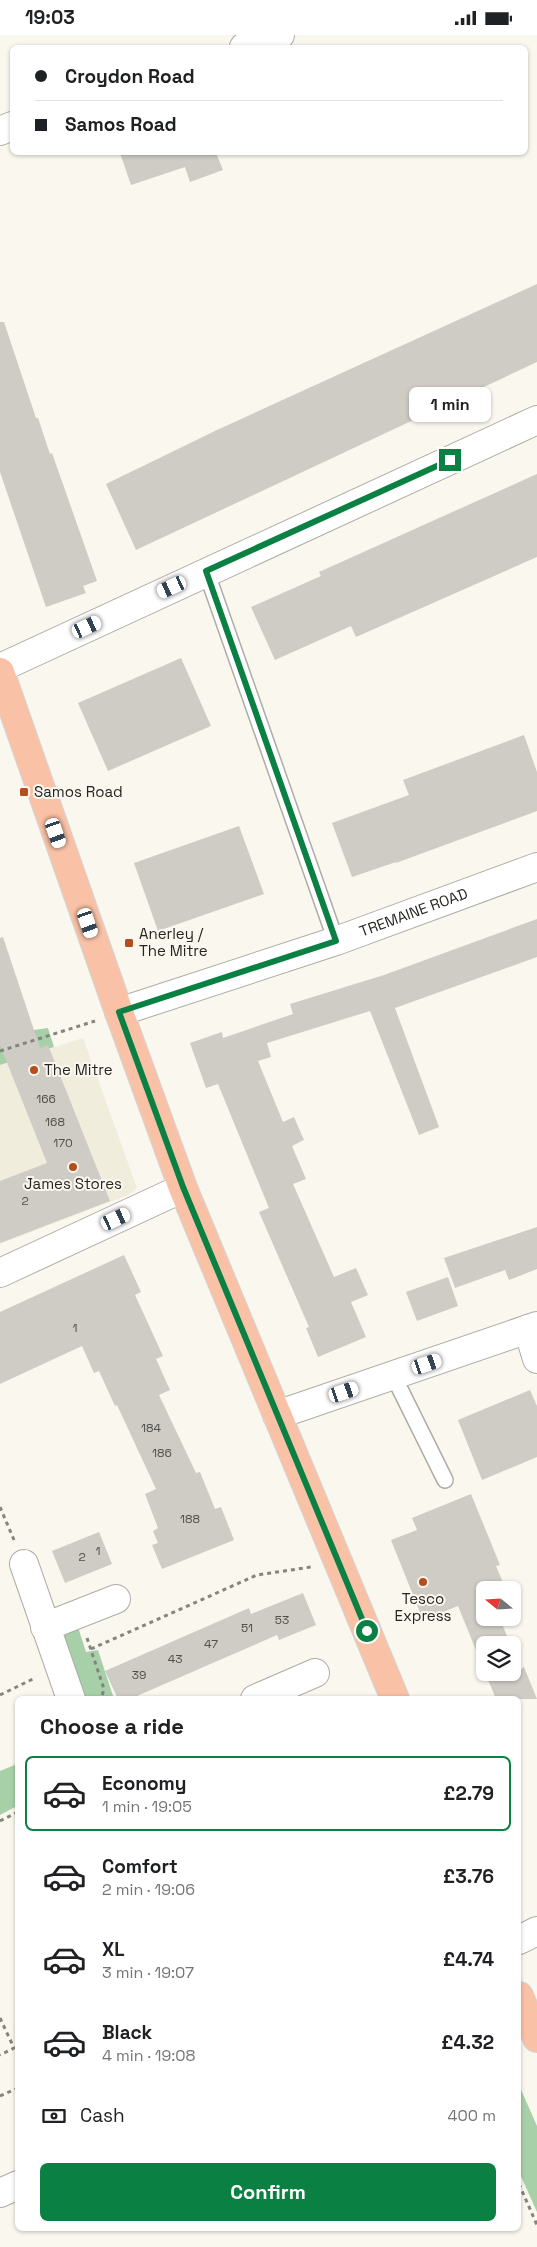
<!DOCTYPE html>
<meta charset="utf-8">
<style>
:root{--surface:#fff;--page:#f2f2f2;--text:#202124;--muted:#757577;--line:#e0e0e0;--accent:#0b8043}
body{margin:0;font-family:"Space Grotesk",sans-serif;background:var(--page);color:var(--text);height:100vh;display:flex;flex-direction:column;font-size:19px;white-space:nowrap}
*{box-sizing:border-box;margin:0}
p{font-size:16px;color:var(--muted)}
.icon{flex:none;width:28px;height:28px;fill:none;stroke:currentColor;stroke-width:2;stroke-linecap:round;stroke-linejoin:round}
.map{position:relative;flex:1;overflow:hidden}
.side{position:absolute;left:15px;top:1661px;width:506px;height:535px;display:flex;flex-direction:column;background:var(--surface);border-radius:8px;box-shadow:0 1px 4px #0004}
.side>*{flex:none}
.banner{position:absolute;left:10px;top:10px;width:518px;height:110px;border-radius:8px;box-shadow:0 1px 4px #0004;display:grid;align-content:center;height:110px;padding:0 25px;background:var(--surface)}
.needle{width:32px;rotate:288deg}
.controls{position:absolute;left:476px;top:1546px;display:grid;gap:10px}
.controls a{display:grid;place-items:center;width:45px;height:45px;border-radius:8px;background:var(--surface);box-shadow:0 1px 4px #0004;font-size:25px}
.end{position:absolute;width:22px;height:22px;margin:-11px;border:6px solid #0b8043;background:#fff;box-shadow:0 0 0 2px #fff}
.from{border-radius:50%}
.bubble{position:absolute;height:35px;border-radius:8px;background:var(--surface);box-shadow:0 1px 4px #0004;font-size:16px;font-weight:700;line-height:35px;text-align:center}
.car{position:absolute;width:15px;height:30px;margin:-15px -8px;border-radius:6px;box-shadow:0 0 4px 1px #0007;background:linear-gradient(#fff 24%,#345 0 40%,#fff 0 76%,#345 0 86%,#fff 0)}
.banner b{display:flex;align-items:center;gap:18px;height:48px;font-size:19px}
.banner b+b{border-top:1px solid var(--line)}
.banner i{width:12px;height:12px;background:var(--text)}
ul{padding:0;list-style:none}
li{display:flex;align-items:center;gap:15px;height:75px;margin:0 10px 8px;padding:0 15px;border:2px solid transparent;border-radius:8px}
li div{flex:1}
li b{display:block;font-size:19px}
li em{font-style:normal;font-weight:700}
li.selected{border-color:var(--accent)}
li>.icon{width:45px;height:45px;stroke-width:1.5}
h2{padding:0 25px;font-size:22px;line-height:60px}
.pay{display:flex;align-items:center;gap:12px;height:55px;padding:0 25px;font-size:19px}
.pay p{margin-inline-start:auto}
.primary-button{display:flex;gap:10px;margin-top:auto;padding:10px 25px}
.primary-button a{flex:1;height:58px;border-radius:8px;background:var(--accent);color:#fff;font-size:20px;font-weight:700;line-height:58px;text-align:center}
.status{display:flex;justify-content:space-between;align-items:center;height:35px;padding:0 25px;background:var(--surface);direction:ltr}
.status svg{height:14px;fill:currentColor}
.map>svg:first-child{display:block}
.built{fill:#f1eddd}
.green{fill:#a7d0a9}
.building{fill:#ceccc4}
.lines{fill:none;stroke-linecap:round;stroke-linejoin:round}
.service-casing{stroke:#aeaca4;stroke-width:18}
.minor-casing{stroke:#aeaca4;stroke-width:30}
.primary-casing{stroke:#d4d3d3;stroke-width:30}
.path{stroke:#85847e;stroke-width:3;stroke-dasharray:4 4;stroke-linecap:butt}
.service{stroke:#fff;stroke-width:15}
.minor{stroke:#fff;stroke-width:28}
.primary{stroke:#f9c2a6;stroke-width:28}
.route{stroke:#0b8043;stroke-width:6}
.poi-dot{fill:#b34e1e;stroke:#f9f7ee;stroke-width:2}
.labels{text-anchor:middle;stroke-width:4;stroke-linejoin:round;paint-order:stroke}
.number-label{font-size:12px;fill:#504f4a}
.poi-label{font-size:15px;fill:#262522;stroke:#f9f7ee;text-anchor:start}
.street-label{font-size:15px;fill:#262522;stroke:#f9f7ee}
</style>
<div class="status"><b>19:03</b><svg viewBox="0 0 49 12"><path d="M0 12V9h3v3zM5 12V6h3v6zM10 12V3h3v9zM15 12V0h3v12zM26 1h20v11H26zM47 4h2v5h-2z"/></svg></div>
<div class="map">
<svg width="537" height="2212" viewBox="0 0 537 2212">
<rect width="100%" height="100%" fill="#f9f7ee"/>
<!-- built -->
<polygon class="built" points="83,1003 137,1153 128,1160 0,1209 0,1030"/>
<!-- green -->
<g class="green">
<polygon points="48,993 54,1012 0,1030 0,1006 34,995"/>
<polygon points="77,1589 86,1617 98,1615 114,1664 83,1664 57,1603"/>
<polygon points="17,1729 17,1771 0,1780 0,1736"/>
<polygon points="519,2050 537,2091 537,2177 519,2137"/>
</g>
<!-- building -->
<g class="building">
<polygon points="120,118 216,118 223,135 190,147 185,132 131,150"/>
<polygon points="537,249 537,327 136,515 106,449 217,395"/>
<polygon points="0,287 4,287 36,383 38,383 50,419 52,418 97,546 83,551 86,558 46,572 0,437"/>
<polygon points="537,439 537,522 356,602 351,591 275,625 251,572 321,541 319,537"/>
<polygon points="181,623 211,691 108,736 78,668"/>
<polygon points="524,700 537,737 537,776 396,828 396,827 352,842 332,788 409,760 403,745"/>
<polygon points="239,791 264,859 158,896 134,828"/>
<polygon points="537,884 537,922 395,973 439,1092 419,1100 370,976 267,1008 271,1022 258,1026 283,1087 294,1082 304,1105 292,1111 306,1144 293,1149 334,1242 356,1233 368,1260 351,1267 366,1302 318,1322 306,1293 309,1292 259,1177 269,1173 218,1049 206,1053 190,1008 222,997 223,1003 293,979 290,969 384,940"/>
<polygon points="3,902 40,1013 48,1010 110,1166 0,1208 0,1146 47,1128 0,1010 0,903"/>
<polygon points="537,1192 537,1234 509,1245 505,1235 455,1253 444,1223"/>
<polygon points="124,1220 141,1257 135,1260 163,1321 156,1324 170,1355 159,1360 196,1438 200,1437 215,1474 221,1472 234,1505 162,1534 152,1510 158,1508 153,1496 158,1493 145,1459 156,1454 117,1370 115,1371 99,1336 94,1338 82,1311 0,1349 0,1277"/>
<polygon points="448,1242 458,1271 417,1286 406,1257"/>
<polygon points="530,1355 537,1371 537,1422 482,1445 458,1385"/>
<polygon points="471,1459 500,1530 496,1531 506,1555 485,1555 485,1582 511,1582 501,1587 511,1610 485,1610 485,1638 512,1638 512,1613 521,1634 524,1632 537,1664 496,1664 458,1571 423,1585 391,1505 417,1495 412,1483"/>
<polygon points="99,1497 112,1529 65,1548 52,1516"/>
<polygon points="303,1558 316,1590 279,1605 277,1600 130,1664 118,1664 105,1636 249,1573 251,1579"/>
</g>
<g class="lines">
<defs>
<g id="service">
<polyline points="206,536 336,906"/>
<polyline points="393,1340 445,1445"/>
</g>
<g id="minor">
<polyline points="244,12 280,0"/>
<polyline points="0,96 12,91"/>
<polyline points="0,633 537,385"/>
<path id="s1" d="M119,977L336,906L537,832"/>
<polyline points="0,1238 183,1153"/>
<polyline points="528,1294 537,1324"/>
<polyline points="277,1380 537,1291"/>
<polyline points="24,1529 71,1664"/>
<polyline points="45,1592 116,1564"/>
<polyline points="255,1664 315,1638"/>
<polyline points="519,1905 537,1896"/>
<polyline points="0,2158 18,2150"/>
</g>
<g id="primary">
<polyline points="0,637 119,977 183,1153 395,1664"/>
<polyline points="519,1961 537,2003"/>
</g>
</defs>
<!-- service casing -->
<use href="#service" class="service-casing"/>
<!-- minor casing -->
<use href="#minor" class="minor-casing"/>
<!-- primary casing -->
<use href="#primary" class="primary-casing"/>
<!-- path -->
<g class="path">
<polyline points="0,1016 95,986"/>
<polyline points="0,1472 14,1505"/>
<polyline points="87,1603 104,1654 101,1664"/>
<polyline points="91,1614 257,1540 311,1532"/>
<polyline points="0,1660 35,1643"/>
<polyline points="0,1786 18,1777"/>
<polyline points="0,1983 14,2013 0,2020"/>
<polyline points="0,2061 18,2053"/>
<polyline points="519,2149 537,2190"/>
</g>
<!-- service -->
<use href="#service" class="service"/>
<!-- minor -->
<use href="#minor" class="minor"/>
<!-- primary -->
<use href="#primary" class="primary"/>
</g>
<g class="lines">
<!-- route -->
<polyline class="route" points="367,1596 183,1152 119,977 336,906 206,536 450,425"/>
</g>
<!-- markers -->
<g class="poi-dot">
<rect x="19" y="752" width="10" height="10" rx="2.5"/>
<rect x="124" y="903" width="10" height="10" rx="2.5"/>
<circle cx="34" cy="1035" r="5"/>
<circle cx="73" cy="1132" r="5"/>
<circle cx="423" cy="1547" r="5"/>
</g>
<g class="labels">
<!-- number labels -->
<g class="number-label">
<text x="46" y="1068">166</text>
<text x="55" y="1091">168</text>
<text x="63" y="1112">170</text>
<text x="25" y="1170">2</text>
<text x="75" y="1297">1</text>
<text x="151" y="1397">184</text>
<text x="162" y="1422">186</text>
<text x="190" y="1488">188</text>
<text x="98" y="1520">1</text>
<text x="82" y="1526">2</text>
<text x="282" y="1589">53</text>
<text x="247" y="1597">51</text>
<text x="211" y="1613">47</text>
<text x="175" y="1628">43</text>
<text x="139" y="1644">39</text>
</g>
<!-- poi labels -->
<g class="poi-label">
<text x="34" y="762">Samos Road</text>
<text x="139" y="904">Anerley /<tspan x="139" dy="17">The Mitre</tspan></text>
<text x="44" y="1040">The Mitre</text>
<text x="73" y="1154" text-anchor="middle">James Stores</text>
<text x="423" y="1569" text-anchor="middle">Tesco<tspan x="423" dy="17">Express</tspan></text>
</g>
<!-- street labels -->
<g class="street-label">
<text dy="5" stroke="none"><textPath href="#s1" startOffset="311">TREMAINE ROAD</textPath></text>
</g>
</g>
</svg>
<div class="controls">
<a><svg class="needle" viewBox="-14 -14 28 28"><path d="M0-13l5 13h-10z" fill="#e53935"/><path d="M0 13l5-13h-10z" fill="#757577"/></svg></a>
<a><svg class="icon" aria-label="layers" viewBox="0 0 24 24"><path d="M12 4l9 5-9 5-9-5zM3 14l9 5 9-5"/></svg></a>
</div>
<i class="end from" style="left:367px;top:1596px"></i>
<i class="end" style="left:450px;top:425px"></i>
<div class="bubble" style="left:409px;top:352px;width:82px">1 min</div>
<i class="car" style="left:172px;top:552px;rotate:245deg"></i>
<i class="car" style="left:87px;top:592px;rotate:65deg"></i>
<i class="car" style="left:56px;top:798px;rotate:161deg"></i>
<i class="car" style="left:88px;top:888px;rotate:161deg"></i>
<i class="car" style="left:116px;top:1184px;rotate:65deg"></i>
<i class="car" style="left:427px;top:1329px;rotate:71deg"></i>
<i class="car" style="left:344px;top:1357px;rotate:71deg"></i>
<div class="banner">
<b><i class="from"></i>Croydon Road</b>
<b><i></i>Samos Road</b>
</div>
<section class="side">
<h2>Choose a ride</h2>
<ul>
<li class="selected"><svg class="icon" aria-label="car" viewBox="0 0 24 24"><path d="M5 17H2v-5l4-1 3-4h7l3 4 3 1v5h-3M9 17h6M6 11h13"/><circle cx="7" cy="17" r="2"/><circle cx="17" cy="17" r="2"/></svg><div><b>Economy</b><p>1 min · 19:05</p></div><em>£2.79</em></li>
<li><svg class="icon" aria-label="car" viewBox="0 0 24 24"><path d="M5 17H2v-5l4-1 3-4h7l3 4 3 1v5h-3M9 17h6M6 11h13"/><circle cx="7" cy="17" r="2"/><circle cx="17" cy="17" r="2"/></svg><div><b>Comfort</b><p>2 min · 19:06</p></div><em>£3.76</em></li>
<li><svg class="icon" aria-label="car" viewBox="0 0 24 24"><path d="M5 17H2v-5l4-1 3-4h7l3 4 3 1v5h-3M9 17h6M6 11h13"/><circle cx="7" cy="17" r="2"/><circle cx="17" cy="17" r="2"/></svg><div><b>XL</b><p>3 min · 19:07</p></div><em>£4.74</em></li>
<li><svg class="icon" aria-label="car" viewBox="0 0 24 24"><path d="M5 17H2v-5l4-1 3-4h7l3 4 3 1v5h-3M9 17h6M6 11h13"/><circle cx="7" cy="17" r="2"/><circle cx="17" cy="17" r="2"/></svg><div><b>Black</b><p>4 min · 19:08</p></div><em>£4.32</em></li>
</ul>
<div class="pay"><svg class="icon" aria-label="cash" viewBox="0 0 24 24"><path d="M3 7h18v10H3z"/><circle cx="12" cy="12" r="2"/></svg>Cash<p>400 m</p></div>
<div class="primary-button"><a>Confirm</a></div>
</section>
</div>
